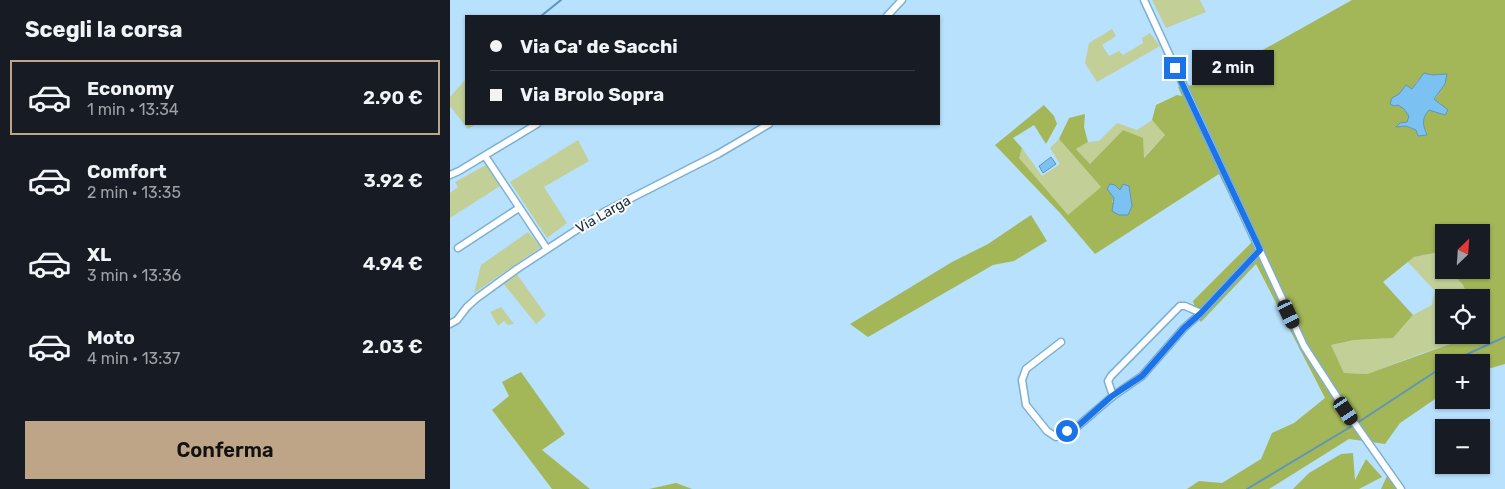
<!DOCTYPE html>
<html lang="it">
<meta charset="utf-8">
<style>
:root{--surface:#171b24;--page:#20242c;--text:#f1f3f6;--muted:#9ea1a6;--line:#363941;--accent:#bfa587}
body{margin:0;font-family:Rubik,sans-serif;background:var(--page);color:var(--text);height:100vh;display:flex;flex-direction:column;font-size:19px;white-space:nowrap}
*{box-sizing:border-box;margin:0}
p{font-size:16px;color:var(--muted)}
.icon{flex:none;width:28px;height:28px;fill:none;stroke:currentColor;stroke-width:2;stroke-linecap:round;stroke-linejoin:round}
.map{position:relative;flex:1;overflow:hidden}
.details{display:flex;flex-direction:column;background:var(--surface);width:450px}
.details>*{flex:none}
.banner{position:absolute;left:15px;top:15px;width:475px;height:110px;border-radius:0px;box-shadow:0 1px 4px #0004;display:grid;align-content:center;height:110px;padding:0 25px;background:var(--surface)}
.needle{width:32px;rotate:25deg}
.controls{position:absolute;left:985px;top:224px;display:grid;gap:10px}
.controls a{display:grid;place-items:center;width:55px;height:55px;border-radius:0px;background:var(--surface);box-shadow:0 1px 4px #0004;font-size:25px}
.end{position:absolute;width:22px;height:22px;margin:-11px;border:6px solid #1a73e8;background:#fff;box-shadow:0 0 0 2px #fff}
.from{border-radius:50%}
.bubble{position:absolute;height:35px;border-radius:0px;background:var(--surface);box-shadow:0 1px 4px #0004;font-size:16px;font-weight:600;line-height:35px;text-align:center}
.car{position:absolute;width:15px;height:30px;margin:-15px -8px;border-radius:6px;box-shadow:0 0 4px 1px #0007;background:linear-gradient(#222 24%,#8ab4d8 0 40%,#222 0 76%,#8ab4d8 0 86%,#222 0)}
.banner b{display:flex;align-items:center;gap:18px;height:48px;font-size:19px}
.banner b+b{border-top:1px solid var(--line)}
.banner i{width:12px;height:12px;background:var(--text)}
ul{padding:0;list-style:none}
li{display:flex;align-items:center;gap:15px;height:75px;margin:0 10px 8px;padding:0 15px;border:2px solid transparent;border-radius:0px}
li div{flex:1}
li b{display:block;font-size:19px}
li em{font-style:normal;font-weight:600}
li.current{border-color:var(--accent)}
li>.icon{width:45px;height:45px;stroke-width:1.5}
h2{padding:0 25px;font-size:22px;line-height:60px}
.cta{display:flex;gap:10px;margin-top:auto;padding:10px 25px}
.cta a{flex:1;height:58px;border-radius:0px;background:var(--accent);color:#111;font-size:20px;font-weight:600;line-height:58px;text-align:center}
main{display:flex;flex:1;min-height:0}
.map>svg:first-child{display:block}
.green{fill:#c2cf97}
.forest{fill:#a4b758;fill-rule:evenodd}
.water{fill:#7bc2f2;stroke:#5d95bb}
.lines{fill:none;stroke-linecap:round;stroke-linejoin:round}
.stream{stroke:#5d95bb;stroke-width:2}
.minor-casing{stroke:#7dafd1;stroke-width:9}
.minor{stroke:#fff;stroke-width:6}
.route{stroke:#1a73e8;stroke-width:6}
.labels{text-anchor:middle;stroke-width:4;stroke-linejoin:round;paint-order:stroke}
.street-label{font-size:14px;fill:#182c3a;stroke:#fbfbfb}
</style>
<main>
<section class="details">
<h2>Scegli la corsa</h2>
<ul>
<li class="current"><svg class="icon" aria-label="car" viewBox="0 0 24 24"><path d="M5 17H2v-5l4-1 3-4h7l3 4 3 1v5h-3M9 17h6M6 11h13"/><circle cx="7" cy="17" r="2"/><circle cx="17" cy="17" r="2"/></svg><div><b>Economy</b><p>1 min · 13:34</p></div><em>2.90 €</em></li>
<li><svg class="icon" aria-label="car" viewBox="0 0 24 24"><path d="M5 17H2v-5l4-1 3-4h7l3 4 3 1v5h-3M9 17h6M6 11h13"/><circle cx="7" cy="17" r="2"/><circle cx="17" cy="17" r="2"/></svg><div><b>Comfort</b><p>2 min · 13:35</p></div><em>3.92 €</em></li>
<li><svg class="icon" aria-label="car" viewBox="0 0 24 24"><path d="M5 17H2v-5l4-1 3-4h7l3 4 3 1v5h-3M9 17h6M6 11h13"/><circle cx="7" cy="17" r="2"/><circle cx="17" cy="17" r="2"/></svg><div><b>XL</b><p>3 min · 13:36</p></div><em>4.94 €</em></li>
<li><svg class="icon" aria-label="car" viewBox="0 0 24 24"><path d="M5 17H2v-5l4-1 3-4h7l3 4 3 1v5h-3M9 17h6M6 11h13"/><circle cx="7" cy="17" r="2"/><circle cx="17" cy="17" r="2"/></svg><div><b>Moto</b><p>4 min · 13:37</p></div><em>2.03 €</em></li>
</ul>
<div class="cta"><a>Conferma</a></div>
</section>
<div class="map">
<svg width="1055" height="489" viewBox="0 0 1055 489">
<rect width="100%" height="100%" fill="#b8e1fd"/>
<!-- green -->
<g class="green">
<polygon points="702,0 750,0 756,12 716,28"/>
<polygon points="662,29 666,36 652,45 659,56 669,51 673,55 693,43 692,38 700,33 710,46 647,82 635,63 639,43"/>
<polygon points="16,79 16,124 26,124 18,129 0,106 0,97"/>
<polygon points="702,120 715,135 693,158 673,130 640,164 626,149 638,142 649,141 667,123 687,130"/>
<polygon points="609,139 651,187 618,216 568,158 572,148 592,176 610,164 600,148"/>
<polygon points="128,140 139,161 94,187 117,223 97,238 60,182"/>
<polygon points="36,165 50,186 0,218 0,193 8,187 5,182"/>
<polygon points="78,232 91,247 24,293 31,265"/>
<polygon points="984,253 994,264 994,270 1000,270 1013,285 1018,297 994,298 994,335 1025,336 970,354 917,374 894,373 881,345 904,340 943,338 963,315 982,305 985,291 957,261 964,257"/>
<polygon points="66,273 96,315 86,324 53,283"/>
<polygon points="51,307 64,324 58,325 54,321 48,326 40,312"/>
</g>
<!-- forest -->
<g class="forest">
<path d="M902,0H1055V364L1031,371V362H994V393L950,423L935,444L899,439L819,489H737L749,481L772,483L811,459L822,433L844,423L875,398L806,264L751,322L747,317L743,301L802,242L769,174L645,254L610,213L545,145L594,105L604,116L607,124L596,144L584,125L563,138L572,148L569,158L618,215L651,187L609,139L619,118L635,114L634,127L638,142L626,149L640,164L673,130L693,138L694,158L715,135L702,120L706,105L727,95L732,96L728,87L752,84ZM992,74L995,84L984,100L990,103L995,115L979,110C971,119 973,124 977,135L968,136L966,130L956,126L959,116L954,109L942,98L949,94L956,85L962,89L968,80ZM679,186L682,206L662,202L664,198L660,192L670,190ZM994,232H1031V270H1000L1013,285L1018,297L1031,298V335H1025L917,374L894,373L881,345L904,340L943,338L963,315L933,282L964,257L984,253L994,264Z"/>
<polygon points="581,215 597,241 564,261 543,265 418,337 400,324 502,262 538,244"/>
<polygon points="71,372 115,434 92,450 140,489 102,489 42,410 59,396 52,382"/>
<polygon points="903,453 905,480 916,459 932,477 909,489 843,489 859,473 891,454"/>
<polygon points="937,476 947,489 931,489"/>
<polygon points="226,483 242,489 199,489"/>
</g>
<!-- water -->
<g class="water">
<path d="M974,73L982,75L997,74L995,84L984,99L998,110L995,115L979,110C971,119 973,125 977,135L968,136L966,130L956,126L946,127L950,123L957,122L959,116L954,109L948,105L944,106L940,104L942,98L949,94L956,85L962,89Z"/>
<polygon points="601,157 606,164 593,173 589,166"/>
<polygon points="660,184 665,185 670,190 673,184 679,186 682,206 678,215 669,215 662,211 664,198 657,189"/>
</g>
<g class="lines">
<!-- stream -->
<g class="stream">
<polyline points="91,16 111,0"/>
<polyline points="1000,362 1055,337"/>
<polyline points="797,489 907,423 994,366"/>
</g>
<defs>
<g id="minor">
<polyline points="694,0 854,346 896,411 951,489"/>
<polyline points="437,16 452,0"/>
<polyline points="35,156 97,249"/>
<polyline points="0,175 9,171 87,124"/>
<polyline points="8,248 69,208"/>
<polyline points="0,324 7,320 17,307 27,298 67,269 154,212 268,154 319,124"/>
<polyline points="611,342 576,369 572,380 576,405 597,431 606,437 628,426 663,396 692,376 734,328 751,313 810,250"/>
<polyline points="663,396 658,381 661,376 730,306 735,306 751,313"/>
</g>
</defs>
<!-- minor casing -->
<use href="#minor" class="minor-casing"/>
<!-- minor -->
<use href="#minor" class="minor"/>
</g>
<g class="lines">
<!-- route -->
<polyline class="route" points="617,431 628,426 662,396 692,376 734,328 751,313 810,250 725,68"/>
</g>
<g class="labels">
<!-- street labels -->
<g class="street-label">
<text transform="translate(153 214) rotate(-30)" y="5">Via Larga</text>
</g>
</g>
</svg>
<div class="controls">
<a><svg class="needle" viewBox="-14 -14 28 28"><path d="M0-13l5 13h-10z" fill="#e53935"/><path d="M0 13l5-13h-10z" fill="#9ea1a6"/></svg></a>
<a><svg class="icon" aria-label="locate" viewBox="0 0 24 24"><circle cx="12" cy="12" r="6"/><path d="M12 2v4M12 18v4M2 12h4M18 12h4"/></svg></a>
<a>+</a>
<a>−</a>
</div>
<i class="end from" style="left:617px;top:431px"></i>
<i class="end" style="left:725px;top:68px"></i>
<div class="bubble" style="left:742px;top:50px;width:82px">2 min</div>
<i class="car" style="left:839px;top:314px;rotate:155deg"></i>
<i class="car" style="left:896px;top:411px;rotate:146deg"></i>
<div class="banner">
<b><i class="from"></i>Via Ca' de Sacchi</b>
<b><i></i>Via Brolo Sopra</b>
</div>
</div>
</main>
